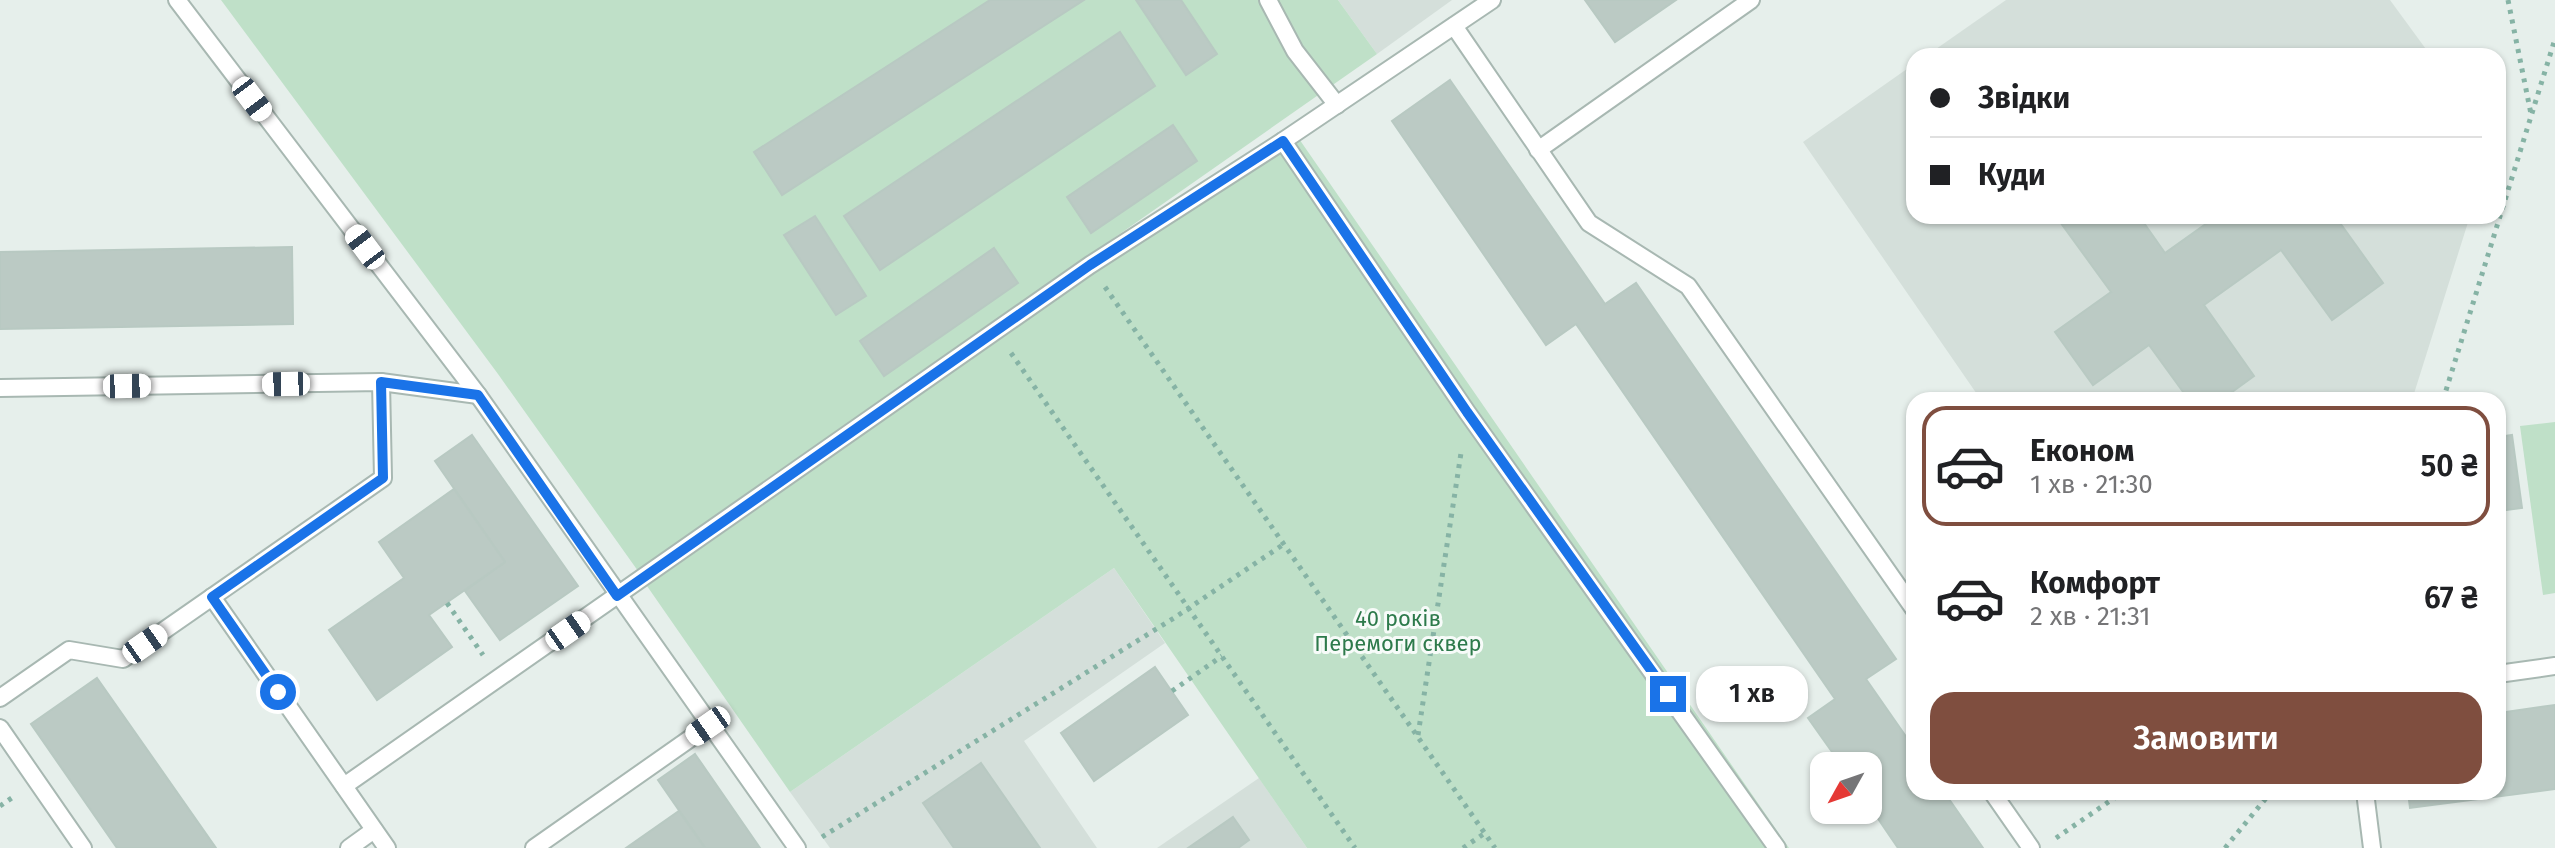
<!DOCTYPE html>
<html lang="uk">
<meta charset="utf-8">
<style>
:root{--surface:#fff;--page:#f2f2f2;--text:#202124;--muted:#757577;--line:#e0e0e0;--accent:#7f4e3f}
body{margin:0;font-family:"Fira Sans",sans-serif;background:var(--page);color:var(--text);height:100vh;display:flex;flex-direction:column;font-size:30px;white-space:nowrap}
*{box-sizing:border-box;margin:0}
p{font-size:26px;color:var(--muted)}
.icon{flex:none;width:44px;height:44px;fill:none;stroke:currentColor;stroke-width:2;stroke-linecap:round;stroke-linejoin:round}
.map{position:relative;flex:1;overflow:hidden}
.details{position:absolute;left:1906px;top:392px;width:600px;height:408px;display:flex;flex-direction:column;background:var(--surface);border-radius:24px;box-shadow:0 2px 6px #0004}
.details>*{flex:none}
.top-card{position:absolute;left:1906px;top:48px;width:600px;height:176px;border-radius:24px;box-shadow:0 2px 6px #0004;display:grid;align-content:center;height:176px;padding:0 24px;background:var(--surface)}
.needle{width:52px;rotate:230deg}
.fabs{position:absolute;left:1810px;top:752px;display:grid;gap:16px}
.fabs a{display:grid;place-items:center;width:72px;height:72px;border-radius:16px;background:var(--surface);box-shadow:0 2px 6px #0004;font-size:40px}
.end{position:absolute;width:36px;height:36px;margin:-18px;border:10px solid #1a73e8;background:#fff;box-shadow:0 0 0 4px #fff}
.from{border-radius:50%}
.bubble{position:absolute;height:56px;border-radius:24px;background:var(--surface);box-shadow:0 2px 6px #0004;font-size:26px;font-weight:600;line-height:56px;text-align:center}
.car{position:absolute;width:24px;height:48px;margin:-24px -12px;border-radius:10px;box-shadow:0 0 6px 2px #0007;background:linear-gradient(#fff 24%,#345 0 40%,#fff 0 76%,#345 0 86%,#fff 0)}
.top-card b{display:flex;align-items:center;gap:28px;height:76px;font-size:30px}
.top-card b+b{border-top:2px solid var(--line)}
.top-card i{width:20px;height:20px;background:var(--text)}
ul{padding:14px 0 0;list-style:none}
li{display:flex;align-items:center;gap:24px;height:120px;margin:0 16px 12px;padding:0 8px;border:4px solid transparent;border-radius:24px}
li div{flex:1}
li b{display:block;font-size:30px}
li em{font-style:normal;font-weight:600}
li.current{border-color:var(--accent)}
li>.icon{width:72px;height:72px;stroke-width:1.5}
.cta{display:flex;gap:16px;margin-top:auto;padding:16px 24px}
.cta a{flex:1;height:92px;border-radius:24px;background:var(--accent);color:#fff;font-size:32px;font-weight:600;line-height:92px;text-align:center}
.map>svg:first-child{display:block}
.built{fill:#d4dfda}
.green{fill:#bfe0c8}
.building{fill:#bbcac4;stroke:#b8c9c2;stroke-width:2}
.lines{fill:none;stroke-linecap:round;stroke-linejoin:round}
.lane-casing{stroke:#a8b8b2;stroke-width:20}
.path{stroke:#86b3a5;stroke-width:5;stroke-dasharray:4 6;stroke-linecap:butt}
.lane{stroke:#fff;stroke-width:16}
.route{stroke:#1a73e8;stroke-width:10}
.labels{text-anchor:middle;stroke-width:6;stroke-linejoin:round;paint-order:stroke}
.park-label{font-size:22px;fill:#2d7a4b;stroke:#f7fbf9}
</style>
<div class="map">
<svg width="2555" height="848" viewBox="0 0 2555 848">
<rect width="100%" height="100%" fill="#e6efeb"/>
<!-- built -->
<g class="built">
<polygon points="1338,0 1452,0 1377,54"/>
<polygon points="2006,0 2390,0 2431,56 1926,56"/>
<polygon points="1914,64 1914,216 2470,216 2412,400 1981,400 1803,142"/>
<polygon points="1114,568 1165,643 1024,741 1097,848 830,848 790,792"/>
<polygon points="1259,778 1307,848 1157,848"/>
</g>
<!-- green -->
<g class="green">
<polygon points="221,0 1338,0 1377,54 638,571 498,374"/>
<polygon points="1295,133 1789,848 1307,848 1114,568 790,792 647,586"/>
<polygon points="2555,422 2555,593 2543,595 2520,426"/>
</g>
<!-- building -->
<g class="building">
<polygon points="990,0 1084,0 782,195 754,152"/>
<polygon points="1136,0 1181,0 1217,54 1186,75"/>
<polygon points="1585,0 1676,0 1615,42"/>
<polygon points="1120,32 1155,86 880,270 844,216"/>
<polygon points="1450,80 1605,304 1636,283 1896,659 1866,679 1914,748 1914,792 1944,792 1983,848 1898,848 1868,804 1868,766 1842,766 1808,718 1835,699 1576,324 1546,345 1392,121"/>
<polygon points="1173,125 1197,161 1091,233 1067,197"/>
<polygon points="815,216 866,296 836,315 784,235"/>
<polygon points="2063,216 2139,216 2165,253 2217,216 2335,216 2383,283 2332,320 2281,250 2204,305 2254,376 2221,400 2189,400 2149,345 2093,385 2055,332 2111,292 2058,219"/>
<polygon points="292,247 293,324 0,329 0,252"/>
<polygon points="994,248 1018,283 884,376 860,341"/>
<polygon points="472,435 578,586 500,640 465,591 505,562 435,461"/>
<polygon points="2512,435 2522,508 2498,511 2498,437"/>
<polygon points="454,489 505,562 429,615 452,647 377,700 329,630 404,578 379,542"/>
<polygon points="1155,667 1188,715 1094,781 1061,733"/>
<polygon points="97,678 216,848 117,848 31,724"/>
<polygon points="2555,705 2555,789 2410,808 2408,792 2498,792 2498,713"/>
<polygon points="695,754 760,848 705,848 658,780"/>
<polygon points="981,763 1040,848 954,848 923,803"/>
<polygon points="679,811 705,848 626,848"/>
<polygon points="1233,817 1249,840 1238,848 1188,848"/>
</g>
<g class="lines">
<defs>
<g id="lane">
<polyline points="177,0 478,395 797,848"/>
<polyline points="1268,0 1295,51 1337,105"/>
<polyline points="1454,26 1589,223 1688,286 1914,609"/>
<polyline points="1283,141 1467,412 1777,848"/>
<polyline points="1538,150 1751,0"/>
<polyline points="0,388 381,382 478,395"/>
<polyline points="212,597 387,848"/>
<polyline points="2498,674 2555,666"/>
<polyline points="0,698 69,650 123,659 383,478 381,382"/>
<polyline points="0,728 83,848"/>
<polyline points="344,786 1090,265 1283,141 1492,0"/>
<polyline points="1992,792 2031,848"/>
<polyline points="2365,792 2372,848"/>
<polyline points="349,848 374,830"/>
<polyline points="534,848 708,726"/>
</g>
</defs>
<!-- lane casing -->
<use href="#lane" class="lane-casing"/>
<!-- path -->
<g class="path">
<polyline points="2508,0 2531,114"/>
<polyline points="1105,287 1495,848"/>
<polyline points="1011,353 1355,848"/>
<polyline points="2443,400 2555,39"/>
<polyline points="447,603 483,655"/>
<polyline points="1172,691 1222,656"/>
<polyline points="1418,735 1461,453"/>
<polyline points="0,806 16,795"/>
<polyline points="822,837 1174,618 1284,544"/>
<polyline points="2056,838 2123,792"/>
<polyline points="1463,848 1485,833"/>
<polyline points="2225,848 2271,792"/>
</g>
<!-- lane -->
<use href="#lane" class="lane"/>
</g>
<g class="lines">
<!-- route -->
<polyline class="route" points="278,692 212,597 383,478 381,382 478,395 617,596 1090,265 1283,141 1467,412 1668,694"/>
</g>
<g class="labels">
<!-- park labels -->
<g class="park-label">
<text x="1398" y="626">40 років<tspan x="1398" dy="25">Перемоги сквер</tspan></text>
</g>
</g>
</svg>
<div class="fabs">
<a><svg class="needle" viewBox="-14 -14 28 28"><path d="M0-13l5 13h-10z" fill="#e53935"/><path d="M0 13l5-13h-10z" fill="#757577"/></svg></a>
</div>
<i class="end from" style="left:278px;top:692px"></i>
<i class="end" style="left:1668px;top:694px"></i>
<div class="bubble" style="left:1696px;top:666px;width:112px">1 хв</div>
<i class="car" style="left:252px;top:99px;rotate:143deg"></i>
<i class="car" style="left:365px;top:247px;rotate:323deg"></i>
<i class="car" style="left:286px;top:384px;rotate:269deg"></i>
<i class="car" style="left:127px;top:386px;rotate:89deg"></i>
<i class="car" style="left:568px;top:631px;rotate:55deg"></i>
<i class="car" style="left:145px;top:644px;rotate:55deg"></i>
<i class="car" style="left:708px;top:726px;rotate:235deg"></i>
<div class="top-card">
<b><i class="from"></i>Звідки</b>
<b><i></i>Куди</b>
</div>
<section class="details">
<ul>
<li class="current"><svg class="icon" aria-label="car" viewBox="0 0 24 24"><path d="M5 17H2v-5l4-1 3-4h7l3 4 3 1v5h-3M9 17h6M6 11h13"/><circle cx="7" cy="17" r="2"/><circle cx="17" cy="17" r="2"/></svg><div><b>Економ</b><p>1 хв · 21:30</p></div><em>50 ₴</em></li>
<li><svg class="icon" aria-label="car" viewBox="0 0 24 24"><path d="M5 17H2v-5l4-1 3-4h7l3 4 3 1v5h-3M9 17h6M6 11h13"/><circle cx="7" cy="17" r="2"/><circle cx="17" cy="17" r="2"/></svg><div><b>Комфорт</b><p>2 хв · 21:31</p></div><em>67 ₴</em></li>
</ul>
<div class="cta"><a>Замовити</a></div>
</section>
</div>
